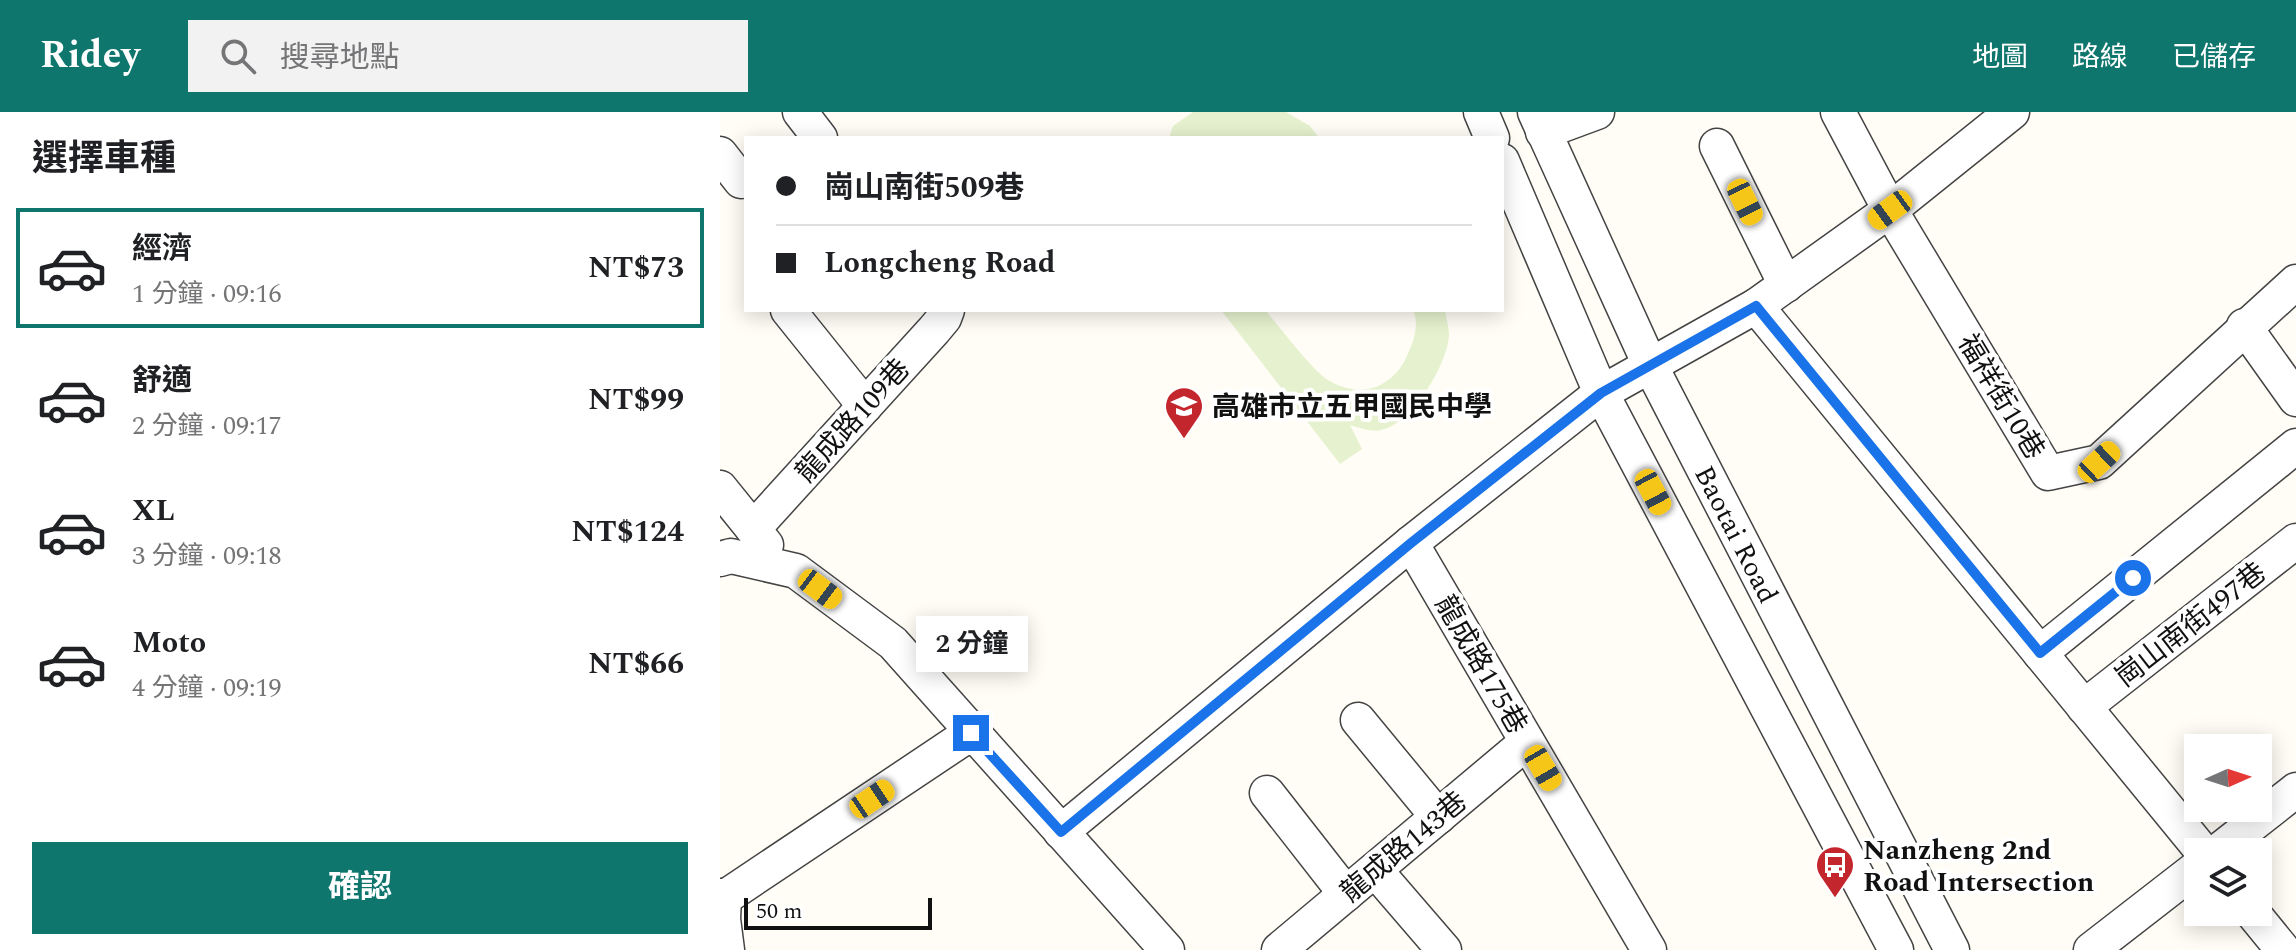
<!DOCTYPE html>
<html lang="zh-TW">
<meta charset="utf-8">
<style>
:root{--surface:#fff;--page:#f2f2f2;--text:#202124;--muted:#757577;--line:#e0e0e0;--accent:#0f766e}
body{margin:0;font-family:Spectral,"Noto Sans TC",serif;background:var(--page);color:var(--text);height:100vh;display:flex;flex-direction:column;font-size:30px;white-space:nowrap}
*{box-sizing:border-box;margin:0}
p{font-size:26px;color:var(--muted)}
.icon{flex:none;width:44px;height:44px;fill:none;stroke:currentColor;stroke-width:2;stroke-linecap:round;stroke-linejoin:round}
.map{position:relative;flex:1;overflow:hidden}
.details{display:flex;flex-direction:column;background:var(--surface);width:720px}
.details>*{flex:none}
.hud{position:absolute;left:24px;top:24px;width:760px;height:176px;border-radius:0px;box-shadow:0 4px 20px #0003;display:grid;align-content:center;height:176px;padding:0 32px;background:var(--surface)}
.needle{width:52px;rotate:87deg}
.buttons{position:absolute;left:1464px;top:622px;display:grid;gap:16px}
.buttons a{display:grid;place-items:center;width:88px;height:88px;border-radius:0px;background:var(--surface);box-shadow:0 4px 20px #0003;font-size:40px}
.scale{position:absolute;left:24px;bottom:20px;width:188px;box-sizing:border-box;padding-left:8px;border:4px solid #111;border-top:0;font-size:22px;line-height:28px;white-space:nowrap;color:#111;-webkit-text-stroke:6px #fff;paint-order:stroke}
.end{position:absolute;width:36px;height:36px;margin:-18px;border:10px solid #1a73e8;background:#fff;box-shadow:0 0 0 4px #fff}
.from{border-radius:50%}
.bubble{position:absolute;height:56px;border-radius:0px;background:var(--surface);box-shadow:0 4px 20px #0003;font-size:26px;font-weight:700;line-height:56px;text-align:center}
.car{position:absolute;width:24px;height:48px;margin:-24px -12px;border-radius:10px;box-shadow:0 0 6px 2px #0007;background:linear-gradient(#f5c518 24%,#345 0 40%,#f5c518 0 76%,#345 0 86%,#f5c518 0)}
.hud b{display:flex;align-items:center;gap:28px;height:76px;font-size:30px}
.hud b+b{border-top:2px solid var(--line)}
.hud i{width:20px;height:20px;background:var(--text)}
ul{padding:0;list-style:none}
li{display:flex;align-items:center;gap:24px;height:120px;margin:0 16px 12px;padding:0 16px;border:4px solid transparent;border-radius:0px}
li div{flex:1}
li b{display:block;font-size:30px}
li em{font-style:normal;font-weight:700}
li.current{border-color:var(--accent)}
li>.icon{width:72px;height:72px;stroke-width:1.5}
h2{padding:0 32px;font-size:36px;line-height:96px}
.cta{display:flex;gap:16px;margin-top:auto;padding:16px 32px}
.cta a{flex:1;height:92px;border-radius:0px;background:var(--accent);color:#fff;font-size:32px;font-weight:700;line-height:92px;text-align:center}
header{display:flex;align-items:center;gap:48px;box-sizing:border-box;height:112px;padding:0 40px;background:var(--accent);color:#fff}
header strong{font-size:38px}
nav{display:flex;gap:44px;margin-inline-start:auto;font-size:28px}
.search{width:560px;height:72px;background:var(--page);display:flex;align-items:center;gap:20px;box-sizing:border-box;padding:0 28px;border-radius:0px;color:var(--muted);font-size:30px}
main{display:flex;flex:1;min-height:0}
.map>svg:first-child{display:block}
.pitch{fill:#e6f2cf}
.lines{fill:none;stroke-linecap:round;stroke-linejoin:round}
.minor-casing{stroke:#444;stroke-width:37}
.minor{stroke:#fff;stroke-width:34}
.route{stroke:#1a73e8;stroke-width:10}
.labels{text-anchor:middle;stroke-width:8;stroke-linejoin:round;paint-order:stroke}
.street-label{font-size:28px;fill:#111;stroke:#fff}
.poi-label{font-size:28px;font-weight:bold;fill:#111;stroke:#fff;text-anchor:start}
</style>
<header>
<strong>Ridey</strong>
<div class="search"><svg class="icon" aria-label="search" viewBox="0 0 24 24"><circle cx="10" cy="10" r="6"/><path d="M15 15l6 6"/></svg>搜尋地點</div>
<nav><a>地圖</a><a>路線</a><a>已儲存</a></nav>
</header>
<main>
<section class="details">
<h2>選擇車種</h2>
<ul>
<li class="current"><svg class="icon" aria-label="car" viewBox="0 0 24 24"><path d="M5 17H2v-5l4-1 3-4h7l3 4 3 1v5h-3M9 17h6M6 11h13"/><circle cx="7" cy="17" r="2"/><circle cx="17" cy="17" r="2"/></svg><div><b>經濟</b><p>1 分鐘 · 09:16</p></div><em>NT$73</em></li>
<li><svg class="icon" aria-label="car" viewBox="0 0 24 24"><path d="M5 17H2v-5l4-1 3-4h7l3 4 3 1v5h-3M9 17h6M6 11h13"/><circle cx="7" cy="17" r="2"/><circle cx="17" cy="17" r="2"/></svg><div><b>舒適</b><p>2 分鐘 · 09:17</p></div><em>NT$99</em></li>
<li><svg class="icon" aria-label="car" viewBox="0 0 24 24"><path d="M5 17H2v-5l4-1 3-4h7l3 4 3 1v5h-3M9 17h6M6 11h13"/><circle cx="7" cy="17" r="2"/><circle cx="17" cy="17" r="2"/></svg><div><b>XL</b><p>3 分鐘 · 09:18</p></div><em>NT$124</em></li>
<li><svg class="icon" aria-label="car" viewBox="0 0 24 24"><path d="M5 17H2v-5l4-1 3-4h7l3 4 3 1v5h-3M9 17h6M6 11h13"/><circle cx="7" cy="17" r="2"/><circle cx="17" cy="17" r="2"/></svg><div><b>Moto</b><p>4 分鐘 · 09:19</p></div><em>NT$66</em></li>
</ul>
<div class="cta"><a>確認</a></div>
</section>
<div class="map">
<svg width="1576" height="838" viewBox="0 0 1576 838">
<rect width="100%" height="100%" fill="#fffdf5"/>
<!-- pitch -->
<g class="pitch">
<polygon points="473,0 566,0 590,14 599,26 527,24 449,26 453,14"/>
<path d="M501,198H545C559,214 593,259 608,268C639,287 671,277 686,246C693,232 700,212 693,198H725C726,206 729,215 729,223C728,252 691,313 661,318C651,320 640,316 630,313L642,337L620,352Z"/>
</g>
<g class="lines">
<defs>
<g id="minor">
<polyline points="80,0 100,26"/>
<polyline points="761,0 772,26"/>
<polyline points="815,0 930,253 1232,838"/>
<polyline points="1118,0 1170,98 1328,361 1379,350 1576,170"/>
<polyline points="823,20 877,0"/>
<polyline points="997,34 1066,173"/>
<polyline points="0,42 21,69"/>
<polyline points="782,49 881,281 1176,838"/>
<polyline points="1036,194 1483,740"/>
<polyline points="68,198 145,294"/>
<polyline points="1524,214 1576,287"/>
<polyline points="0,376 46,433"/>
<polyline points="33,417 214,218 224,206 227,198"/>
<polyline points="691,431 929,838"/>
<polyline points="0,447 11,444 76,459 173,531 447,838"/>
<polyline points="1320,541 1576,334"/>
<polyline points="1364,595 1576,429"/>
<polyline points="638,608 718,705"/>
<polyline points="547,681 626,782"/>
<polyline points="341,720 691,431 881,281 1036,194 1170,98 1292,0"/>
<polyline points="1497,740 1576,678"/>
<polyline points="655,758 724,838"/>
<polyline points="0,784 4,786 251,621"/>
<polyline points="4,786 3,807 7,838"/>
<polyline points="1532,800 1563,838"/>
<polyline points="559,838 807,630"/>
<polyline points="1371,838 1478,755"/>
</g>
</defs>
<!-- minor casing -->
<use href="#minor" class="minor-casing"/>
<!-- minor -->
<use href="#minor" class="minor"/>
</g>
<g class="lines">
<!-- route -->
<polyline class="route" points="251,621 341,720 691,431 881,281 1036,194 1320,541 1413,466"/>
</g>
<!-- icons -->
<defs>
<symbol id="school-pin" viewBox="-11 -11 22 30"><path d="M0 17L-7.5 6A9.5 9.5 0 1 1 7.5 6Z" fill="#c4262e" stroke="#fff"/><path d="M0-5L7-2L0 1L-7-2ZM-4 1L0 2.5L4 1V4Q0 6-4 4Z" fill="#fff"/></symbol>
<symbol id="bus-pin" viewBox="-11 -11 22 30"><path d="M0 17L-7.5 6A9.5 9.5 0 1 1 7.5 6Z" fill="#c4262e" stroke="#fff"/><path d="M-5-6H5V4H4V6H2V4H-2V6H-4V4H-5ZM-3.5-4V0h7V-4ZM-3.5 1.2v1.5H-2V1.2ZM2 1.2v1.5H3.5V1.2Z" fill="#fff"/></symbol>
</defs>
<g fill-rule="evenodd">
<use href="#school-pin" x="442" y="272" width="44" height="60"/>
<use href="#bus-pin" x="1093" y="731" width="44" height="60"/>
</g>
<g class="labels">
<!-- street labels -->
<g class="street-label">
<text transform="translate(1282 284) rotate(59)" y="10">福祥街10巷</text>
<text transform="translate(132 308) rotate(-48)" y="10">龍成路109巷</text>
<text transform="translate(1017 422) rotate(63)" y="10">Baotai Road</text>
<text transform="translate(1470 512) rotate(-38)" y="10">崗山南街497巷</text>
<text transform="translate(762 552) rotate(60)" y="10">龍成路175巷</text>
<text transform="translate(683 734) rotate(-40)" y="10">龍成路143巷</text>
</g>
<!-- poi labels -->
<g class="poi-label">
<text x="492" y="304">高雄市立五甲國民中學</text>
<text x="1143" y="747">Nanzheng 2nd<tspan x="1143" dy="32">Road Intersection</tspan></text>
</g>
</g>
</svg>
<div class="buttons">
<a><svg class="needle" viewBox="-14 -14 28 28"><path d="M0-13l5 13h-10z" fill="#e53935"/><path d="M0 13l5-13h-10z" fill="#757577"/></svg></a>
<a><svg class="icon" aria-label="layers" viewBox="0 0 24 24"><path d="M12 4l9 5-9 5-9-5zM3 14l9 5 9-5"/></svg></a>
</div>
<div class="scale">50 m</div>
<i class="end from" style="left:1413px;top:466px"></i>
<i class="end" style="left:251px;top:621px"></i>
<div class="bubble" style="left:196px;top:504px;width:112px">2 分鐘</div>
<i class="car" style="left:1025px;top:90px;rotate:154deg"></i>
<i class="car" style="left:1170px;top:98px;rotate:234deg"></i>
<i class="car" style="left:1379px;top:350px;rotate:47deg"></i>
<i class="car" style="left:933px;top:380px;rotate:152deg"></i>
<i class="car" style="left:100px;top:477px;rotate:127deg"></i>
<i class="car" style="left:823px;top:656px;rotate:150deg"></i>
<i class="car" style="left:152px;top:687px;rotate:56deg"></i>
<div class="hud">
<b><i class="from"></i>崗山南街509巷</b>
<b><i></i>Longcheng Road</b>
</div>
</div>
</main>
